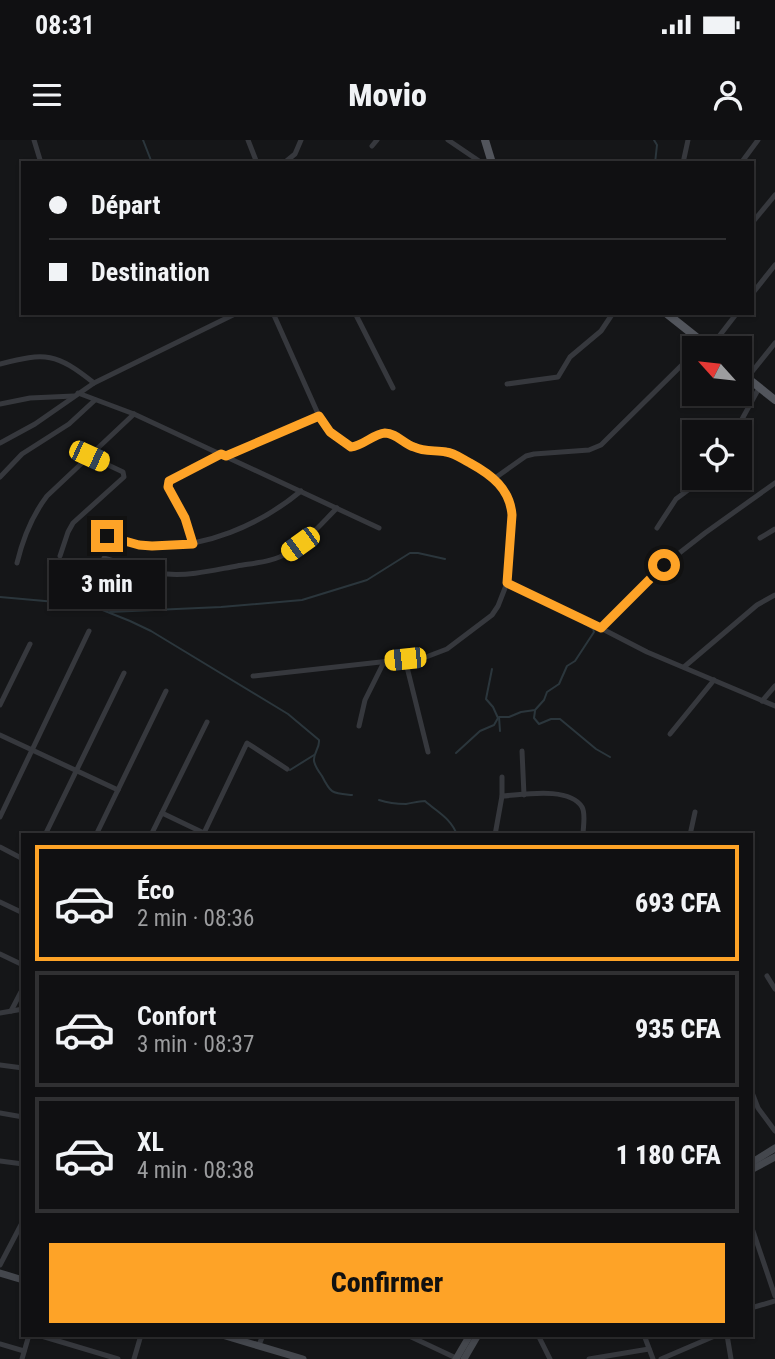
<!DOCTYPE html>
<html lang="fr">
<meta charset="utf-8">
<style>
:root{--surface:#101012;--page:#19191b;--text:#f1f3f6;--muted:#9c9d9f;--line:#303032;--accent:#fea327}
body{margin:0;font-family:"Roboto Condensed",sans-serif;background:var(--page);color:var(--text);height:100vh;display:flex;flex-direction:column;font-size:26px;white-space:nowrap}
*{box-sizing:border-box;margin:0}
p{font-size:23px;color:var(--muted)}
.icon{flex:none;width:38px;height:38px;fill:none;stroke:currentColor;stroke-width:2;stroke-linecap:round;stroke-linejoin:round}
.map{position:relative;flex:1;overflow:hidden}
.sheet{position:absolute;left:21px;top:693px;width:732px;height:504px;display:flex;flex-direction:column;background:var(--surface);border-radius:0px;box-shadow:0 2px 5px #0004,0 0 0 2px var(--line)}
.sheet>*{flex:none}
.guide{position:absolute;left:21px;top:21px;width:733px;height:154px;border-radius:0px;box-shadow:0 2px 5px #0004,0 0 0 2px var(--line);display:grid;align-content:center;height:154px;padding:0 28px;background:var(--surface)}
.needle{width:46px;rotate:297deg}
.fabs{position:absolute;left:682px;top:196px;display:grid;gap:14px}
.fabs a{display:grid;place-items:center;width:70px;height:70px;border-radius:0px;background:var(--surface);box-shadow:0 2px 5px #0004,0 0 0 2px var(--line);font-size:35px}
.end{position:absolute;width:32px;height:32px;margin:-16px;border:9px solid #fea327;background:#111;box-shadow:0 0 0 4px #111}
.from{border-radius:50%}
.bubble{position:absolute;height:49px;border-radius:0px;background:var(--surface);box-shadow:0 2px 5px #0004,0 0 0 2px var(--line);font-size:23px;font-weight:800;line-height:49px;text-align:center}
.car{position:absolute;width:21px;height:42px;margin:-21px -10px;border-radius:9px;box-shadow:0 0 5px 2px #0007;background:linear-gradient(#f5c518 24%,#345 0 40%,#f5c518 0 76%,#345 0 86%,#f5c518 0)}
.guide b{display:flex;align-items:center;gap:24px;height:66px;font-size:26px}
.guide b+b{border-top:2px solid var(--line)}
.guide i{width:18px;height:18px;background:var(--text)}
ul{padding:12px 0 0;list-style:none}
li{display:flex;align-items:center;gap:21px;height:116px;margin:0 14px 10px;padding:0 14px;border:4px solid var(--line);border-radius:0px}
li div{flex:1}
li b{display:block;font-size:26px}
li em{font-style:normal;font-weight:800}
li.active{border-color:var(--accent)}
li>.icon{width:63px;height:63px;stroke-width:1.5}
.button{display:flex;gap:14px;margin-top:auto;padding:14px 28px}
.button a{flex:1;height:80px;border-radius:0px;background:var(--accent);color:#111;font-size:28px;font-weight:800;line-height:80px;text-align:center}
.status{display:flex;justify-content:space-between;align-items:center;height:49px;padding:0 35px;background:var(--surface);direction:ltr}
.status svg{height:19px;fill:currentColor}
header{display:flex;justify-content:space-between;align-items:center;height:91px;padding:0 28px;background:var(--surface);font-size:32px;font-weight:800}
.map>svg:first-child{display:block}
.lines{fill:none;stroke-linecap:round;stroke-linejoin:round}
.stream{stroke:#2b363c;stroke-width:2}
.minor{stroke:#36383d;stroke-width:5}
.secondary{stroke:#44474d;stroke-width:7}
.primary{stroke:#52555c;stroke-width:8}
.route{stroke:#fea327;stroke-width:9}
</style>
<div class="status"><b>08:31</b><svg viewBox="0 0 49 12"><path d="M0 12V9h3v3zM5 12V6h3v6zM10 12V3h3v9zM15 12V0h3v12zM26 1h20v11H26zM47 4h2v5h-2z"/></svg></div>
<header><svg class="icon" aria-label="menu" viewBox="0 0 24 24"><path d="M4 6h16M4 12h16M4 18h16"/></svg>Movio<svg class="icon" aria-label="person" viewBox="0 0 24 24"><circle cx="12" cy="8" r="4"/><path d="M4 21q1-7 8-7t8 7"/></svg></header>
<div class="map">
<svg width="775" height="1219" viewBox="0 0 775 1219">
<rect width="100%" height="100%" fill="#151618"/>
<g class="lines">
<!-- stream -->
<g class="stream">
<polyline points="143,0 152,23"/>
<polyline points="654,0 657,5 655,23"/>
<path d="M0,457L56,462L80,461L130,481L151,491L288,574L319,600C320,608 313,613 314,621C315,626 319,632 322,636C331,654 332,653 352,655"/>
<polyline points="110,472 221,467 302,460 367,440 410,413 418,413 445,419"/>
<polyline points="535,571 534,578 539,584 551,579 560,579 596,609 610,617"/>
<polyline points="500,591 499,577 509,577 521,572 535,570 544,560 547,552 559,544 567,526 575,521 594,492 593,489 582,482"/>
<polyline points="456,613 480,591 494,585 498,578 493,567 486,559 492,529"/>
<polyline points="290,630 314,615"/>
<path d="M379,660C388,663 397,664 406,664C413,663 418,661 425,661C437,672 451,678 457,695"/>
</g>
<!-- minor -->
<g class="minor">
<polyline points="34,0 41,23"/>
<polyline points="248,0 257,23"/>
<polyline points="448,0 482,23"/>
<polyline points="372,6 377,0"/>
<polyline points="284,23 295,14 301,0"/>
<polyline points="683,23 688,0"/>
<polyline points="741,23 758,0"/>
<polyline points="752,83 775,55"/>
<polyline points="752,154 775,125"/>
<polyline points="355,173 393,248"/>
<polyline points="710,208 737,173"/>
<path d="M0,224C46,212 56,213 94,243"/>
<polyline points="747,238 775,203"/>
<polyline points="507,244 558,237 570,217 601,191 613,173"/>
<polyline points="78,253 134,274 379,388"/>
<polyline points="0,264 30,258 74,256"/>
<polyline points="735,292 759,248"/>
<polyline points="0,303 35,284 94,243 237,173"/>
<polyline points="226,316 319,276"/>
<polyline points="0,337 22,314 69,284 95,260"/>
<polyline points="495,338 526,316 534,314 589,310 601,305 695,212"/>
<polyline points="657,388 676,359 704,338"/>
<path d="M107,396C121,400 135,405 150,406C204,409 260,385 301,351"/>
<polyline points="760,398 775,389"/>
<polyline points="193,404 185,378 168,347 168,343 172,338 221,314"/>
<polyline points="60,416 68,392 73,383 124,337 123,332 89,316"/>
<path d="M104,418C124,424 146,432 167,434C190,436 214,430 237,426C254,423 274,422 289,412C307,401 322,383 337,368"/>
<path d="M17,423C23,398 31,377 47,356L134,274"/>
<polyline points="507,443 550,462 647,512 775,566"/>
<polyline points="601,488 664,425 705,393 775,343"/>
<polyline points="405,519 428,612"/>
<polyline points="684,527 757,465 775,455"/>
<path d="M253,536L426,517L447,509L492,475L498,466L507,443L512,375L508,358L495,338L454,314C442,310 428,312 416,308C406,305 397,294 386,293C373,293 363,306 350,307L330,292L319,276L273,173"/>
<polyline points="762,561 775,546"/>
<polyline points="0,565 30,504"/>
<polyline points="359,586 365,560 384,522"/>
<polyline points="670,594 714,540"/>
<polyline points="0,595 118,650"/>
<polyline points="522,611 524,655"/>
<path d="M502,656C522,655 569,646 582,667C586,674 583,687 583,695"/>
<polyline points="162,673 208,695"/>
<polyline points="0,677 89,491"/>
<polyline points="45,695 124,533"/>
<polyline points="96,695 166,551"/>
<polyline points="151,695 207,582"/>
<polyline points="203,695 247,603 287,629"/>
<polyline points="495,695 502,656 502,637"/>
<polyline points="690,695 695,672"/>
<polyline points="0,707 23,719"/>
<polyline points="0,762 23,773"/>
<polyline points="0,814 23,825"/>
<polyline points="767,836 775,849"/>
<polyline points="11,871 23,848"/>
<polyline points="0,873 23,869"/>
<polyline points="0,925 23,928"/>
<polyline points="751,950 758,968 775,991"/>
<polyline points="0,973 23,977"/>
<polyline points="0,1021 23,1024"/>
<polyline points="751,1085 775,1156"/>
<polyline points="0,1125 23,1081"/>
<polyline points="751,1168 775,1161"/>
<polyline points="38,1195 118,1219"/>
<polyline points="407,1195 456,1218"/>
<polyline points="538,1195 550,1219"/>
<polyline points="644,1195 653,1219"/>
<polyline points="727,1195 731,1219"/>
<polyline points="0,1204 24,1211"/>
<polyline points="259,1205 263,1195"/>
<polyline points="22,1219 29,1195"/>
<polyline points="134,1219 141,1195"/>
<polyline points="589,1219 649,1209"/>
<polyline points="661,1219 717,1195"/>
</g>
<!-- secondary -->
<g class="secondary">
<polyline points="751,1023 775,1008"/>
<polyline points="751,1030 775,1017"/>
<polyline points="0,1133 23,1140"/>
<polyline points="222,1195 303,1219"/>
<polyline points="456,1219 470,1195"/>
<polyline points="464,1219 478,1195"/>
</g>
<!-- primary -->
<g class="primary">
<polyline points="485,0 492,23"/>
<polyline points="666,173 710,208"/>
<polyline points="740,232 775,260"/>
</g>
</g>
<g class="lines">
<!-- route -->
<path class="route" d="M107,396L139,405L152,406L193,404L185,378L168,347L169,341L221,314L226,316L319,276L330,292L351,307C363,306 373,294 385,293C396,293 404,304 414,307C424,312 436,310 446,312C455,313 462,319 470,323C492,335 510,349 512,375L507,443L601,488L664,425"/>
</g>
</svg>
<div class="fabs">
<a><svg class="needle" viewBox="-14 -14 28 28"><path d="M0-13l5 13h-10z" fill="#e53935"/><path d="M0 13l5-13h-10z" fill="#9c9d9f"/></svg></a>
<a><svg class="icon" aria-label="locate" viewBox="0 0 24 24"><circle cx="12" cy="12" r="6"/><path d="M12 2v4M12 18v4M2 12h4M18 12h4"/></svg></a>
</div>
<i class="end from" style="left:664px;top:425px"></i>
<i class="end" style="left:107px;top:396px"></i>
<div class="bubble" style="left:49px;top:420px;width:116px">3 min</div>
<i class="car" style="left:89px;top:316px;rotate:115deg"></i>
<i class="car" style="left:300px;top:404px;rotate:234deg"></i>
<i class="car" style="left:405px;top:519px;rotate:264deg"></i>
<div class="guide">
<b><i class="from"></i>Départ</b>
<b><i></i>Destination</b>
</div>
<section class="sheet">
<ul>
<li class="active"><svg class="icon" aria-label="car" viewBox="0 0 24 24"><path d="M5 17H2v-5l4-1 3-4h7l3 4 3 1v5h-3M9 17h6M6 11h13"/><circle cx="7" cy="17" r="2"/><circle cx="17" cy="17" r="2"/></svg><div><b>Éco</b><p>2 min · 08:36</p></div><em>693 CFA</em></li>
<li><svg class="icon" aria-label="car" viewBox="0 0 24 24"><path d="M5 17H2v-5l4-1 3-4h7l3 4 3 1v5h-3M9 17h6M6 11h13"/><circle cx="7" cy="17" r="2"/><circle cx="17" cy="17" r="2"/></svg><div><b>Confort</b><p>3 min · 08:37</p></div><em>935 CFA</em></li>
<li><svg class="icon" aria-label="car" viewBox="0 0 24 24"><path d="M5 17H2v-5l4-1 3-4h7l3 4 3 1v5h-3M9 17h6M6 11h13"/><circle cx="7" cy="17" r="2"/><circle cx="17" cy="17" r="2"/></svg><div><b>XL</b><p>4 min · 08:38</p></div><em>1 180 CFA</em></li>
</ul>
<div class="button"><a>Confirmer</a></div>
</section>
</div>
